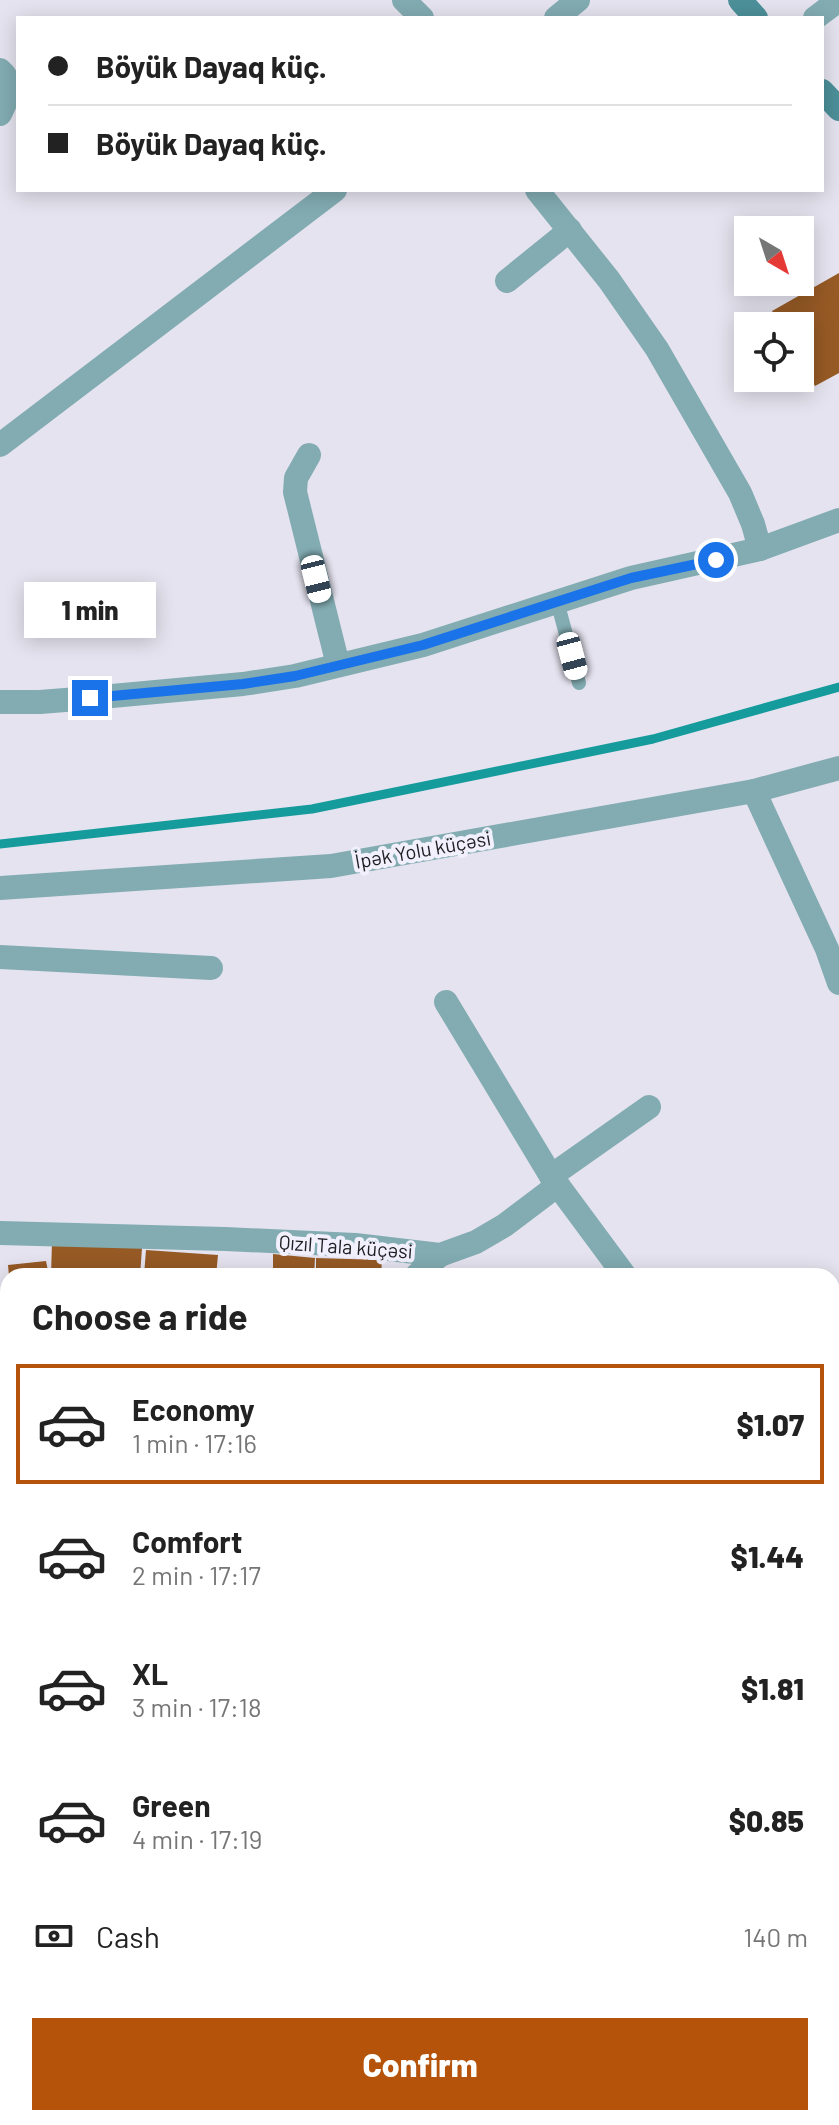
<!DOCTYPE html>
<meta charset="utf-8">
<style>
:root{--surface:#fff;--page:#f2f2f2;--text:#222;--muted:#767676;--line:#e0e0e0;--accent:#b45309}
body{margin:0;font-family:Barlow,sans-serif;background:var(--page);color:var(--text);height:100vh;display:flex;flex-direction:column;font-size:30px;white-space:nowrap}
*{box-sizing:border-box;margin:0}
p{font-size:26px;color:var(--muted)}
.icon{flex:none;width:44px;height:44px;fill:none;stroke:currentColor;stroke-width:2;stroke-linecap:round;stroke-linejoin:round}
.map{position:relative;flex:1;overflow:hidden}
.drawer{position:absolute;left:0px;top:1268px;width:840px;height:858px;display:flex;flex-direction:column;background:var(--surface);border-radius:24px 24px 0 0;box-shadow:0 4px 20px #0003}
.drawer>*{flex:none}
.top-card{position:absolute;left:16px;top:16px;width:808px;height:176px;border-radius:0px;box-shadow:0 4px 20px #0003;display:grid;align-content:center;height:176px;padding:0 32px;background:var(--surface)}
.needle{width:52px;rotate:141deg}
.controls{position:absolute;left:734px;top:216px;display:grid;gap:16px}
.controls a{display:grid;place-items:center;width:80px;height:80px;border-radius:0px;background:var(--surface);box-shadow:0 4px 20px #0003;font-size:40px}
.end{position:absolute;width:36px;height:36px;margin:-18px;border:10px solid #1a73e8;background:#fff;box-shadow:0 0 0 4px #fff}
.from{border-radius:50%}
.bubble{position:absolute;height:56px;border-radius:0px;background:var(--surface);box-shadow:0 4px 20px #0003;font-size:26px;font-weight:800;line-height:56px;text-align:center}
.car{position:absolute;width:24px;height:48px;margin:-24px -12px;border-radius:10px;box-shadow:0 0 6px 2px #0007;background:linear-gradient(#fff 24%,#345 0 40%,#fff 0 76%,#345 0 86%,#fff 0)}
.top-card b{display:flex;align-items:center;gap:28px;height:76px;font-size:30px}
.top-card b+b{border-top:2px solid var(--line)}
.top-card i{width:20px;height:20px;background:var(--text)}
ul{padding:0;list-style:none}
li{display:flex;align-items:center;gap:24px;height:120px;margin:0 16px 12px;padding:0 16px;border:4px solid transparent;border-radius:0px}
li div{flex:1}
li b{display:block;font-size:30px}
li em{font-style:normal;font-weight:800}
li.active{border-color:var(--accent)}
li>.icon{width:72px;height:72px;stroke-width:1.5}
h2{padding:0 32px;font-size:36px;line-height:96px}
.pay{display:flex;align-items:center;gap:20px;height:88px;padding:0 32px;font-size:30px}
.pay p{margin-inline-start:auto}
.button{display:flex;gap:16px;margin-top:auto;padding:16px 32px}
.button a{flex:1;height:92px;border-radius:0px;background:var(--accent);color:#fff;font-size:32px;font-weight:800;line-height:92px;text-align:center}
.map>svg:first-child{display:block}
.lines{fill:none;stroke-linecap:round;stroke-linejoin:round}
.stream{stroke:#169b9d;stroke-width:9}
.building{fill:#965a25}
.lane{stroke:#82acb2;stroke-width:14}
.street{stroke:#82acb2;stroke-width:24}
.secondary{stroke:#4c9099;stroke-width:24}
.route{stroke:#1a73e8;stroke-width:10}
.labels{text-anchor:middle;stroke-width:8;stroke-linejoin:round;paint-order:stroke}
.street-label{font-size:20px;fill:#1f1e23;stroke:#f2f0fc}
</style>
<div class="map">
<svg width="839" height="2125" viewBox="0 0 839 2125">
<rect width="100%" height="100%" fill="#e5e3ef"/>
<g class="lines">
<!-- stream -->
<polyline class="stream" points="0,844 312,809 653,739 839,687"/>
</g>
<!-- building -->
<g class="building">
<polygon points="839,273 839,373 815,386 800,359 800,326 781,326 772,311"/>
<polygon points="52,1241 142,1248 140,1276 51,1276"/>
<polygon points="146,1250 218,1255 216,1276 144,1276"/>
<polygon points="273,1254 315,1258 314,1276 273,1276"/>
<polygon points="316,1258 382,1260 381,1276 316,1276"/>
<polygon points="46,1261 49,1276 9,1276 8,1265"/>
<polygon points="0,1307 8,1311 8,1343 0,1339"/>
<polygon points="8,1378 8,1417 0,1413 0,1393"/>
<polygon points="0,1478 8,1483 8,1487 0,1503"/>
</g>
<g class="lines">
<!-- lane -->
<polyline class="lane" points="557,601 579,683"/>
<!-- street -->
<g class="street">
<polyline points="404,0 422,18"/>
<polyline points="556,18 578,0"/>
<polyline points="815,18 839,0"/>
<path d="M0,70C16,84 8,98 0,114"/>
<polyline points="537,190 609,280 657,349 740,493 753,524 760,549"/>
<polyline points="507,281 570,230"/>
<polyline points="0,445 335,190"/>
<polyline points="309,455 296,478 295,492 338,665"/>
<polyline points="0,702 40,702 90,698 243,684 295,676 423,645 631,578 760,549 839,520"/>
<polyline points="754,791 827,949 839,983"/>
<polyline points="0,888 331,866 754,791 839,768"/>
<polyline points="0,957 211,968"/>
<polyline points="446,1002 551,1176 625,1276"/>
<polyline points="551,1176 649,1107"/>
<polyline points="0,1233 225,1239 355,1245 440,1255 476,1242 505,1225 558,1185"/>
<polyline points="416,1276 440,1255"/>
<polyline points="0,1568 8,1568"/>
<polyline points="832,1568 839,1579"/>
<polyline points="832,2040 839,2050"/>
<polyline points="605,2118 610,2125"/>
<polyline points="162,2125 169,2118"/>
<polyline points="529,2125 537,2118"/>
</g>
<!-- secondary -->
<g class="secondary">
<polyline points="740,0 756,18"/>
<polyline points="822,91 839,109"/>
</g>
</g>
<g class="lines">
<!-- route -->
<polyline class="route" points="90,698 243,684 295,676 423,645 631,578 716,560"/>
</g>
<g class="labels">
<!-- street labels -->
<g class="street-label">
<text transform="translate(423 850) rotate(-10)" y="7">İpək Yolu küçəsi</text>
<text transform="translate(346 1247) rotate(4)" y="7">Qızıl Tala küçəsi</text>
</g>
</g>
</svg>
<div class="controls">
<a><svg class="needle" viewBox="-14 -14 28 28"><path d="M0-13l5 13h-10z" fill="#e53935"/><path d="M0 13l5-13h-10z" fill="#767676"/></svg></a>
<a><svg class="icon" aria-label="locate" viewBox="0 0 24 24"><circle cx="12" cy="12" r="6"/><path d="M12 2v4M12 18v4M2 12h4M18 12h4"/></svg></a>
</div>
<i class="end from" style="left:716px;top:560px"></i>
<i class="end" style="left:90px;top:698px"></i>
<div class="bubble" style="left:24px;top:582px;width:132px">1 min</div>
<i class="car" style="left:316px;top:579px;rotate:166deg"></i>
<i class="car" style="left:572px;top:656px;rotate:165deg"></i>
<div class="top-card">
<b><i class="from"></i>Böyük Dayaq küç.</b>
<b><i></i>Böyük Dayaq küç.</b>
</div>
<section class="drawer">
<h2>Choose a ride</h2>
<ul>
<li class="active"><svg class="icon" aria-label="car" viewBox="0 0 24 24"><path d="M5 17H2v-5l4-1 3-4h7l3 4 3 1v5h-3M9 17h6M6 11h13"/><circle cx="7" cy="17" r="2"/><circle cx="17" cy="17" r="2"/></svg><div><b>Economy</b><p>1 min · 17:16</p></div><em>$1.07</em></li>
<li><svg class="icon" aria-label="car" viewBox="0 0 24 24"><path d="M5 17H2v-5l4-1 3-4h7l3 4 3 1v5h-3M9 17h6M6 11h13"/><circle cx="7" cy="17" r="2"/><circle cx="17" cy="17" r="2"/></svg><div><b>Comfort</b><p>2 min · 17:17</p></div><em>$1.44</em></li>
<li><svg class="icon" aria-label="car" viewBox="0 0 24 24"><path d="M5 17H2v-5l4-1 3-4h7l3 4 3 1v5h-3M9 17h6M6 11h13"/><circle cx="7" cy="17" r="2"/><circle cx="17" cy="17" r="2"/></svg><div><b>XL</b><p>3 min · 17:18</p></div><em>$1.81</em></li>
<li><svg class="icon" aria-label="car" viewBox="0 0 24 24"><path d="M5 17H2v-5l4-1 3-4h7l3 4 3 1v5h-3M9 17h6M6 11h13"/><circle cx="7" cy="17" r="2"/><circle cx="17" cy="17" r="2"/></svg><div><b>Green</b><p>4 min · 17:19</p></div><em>$0.85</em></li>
</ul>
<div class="pay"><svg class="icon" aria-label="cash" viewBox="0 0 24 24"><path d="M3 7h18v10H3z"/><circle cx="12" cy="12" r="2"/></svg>Cash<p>140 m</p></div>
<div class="button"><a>Confirm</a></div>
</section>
</div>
